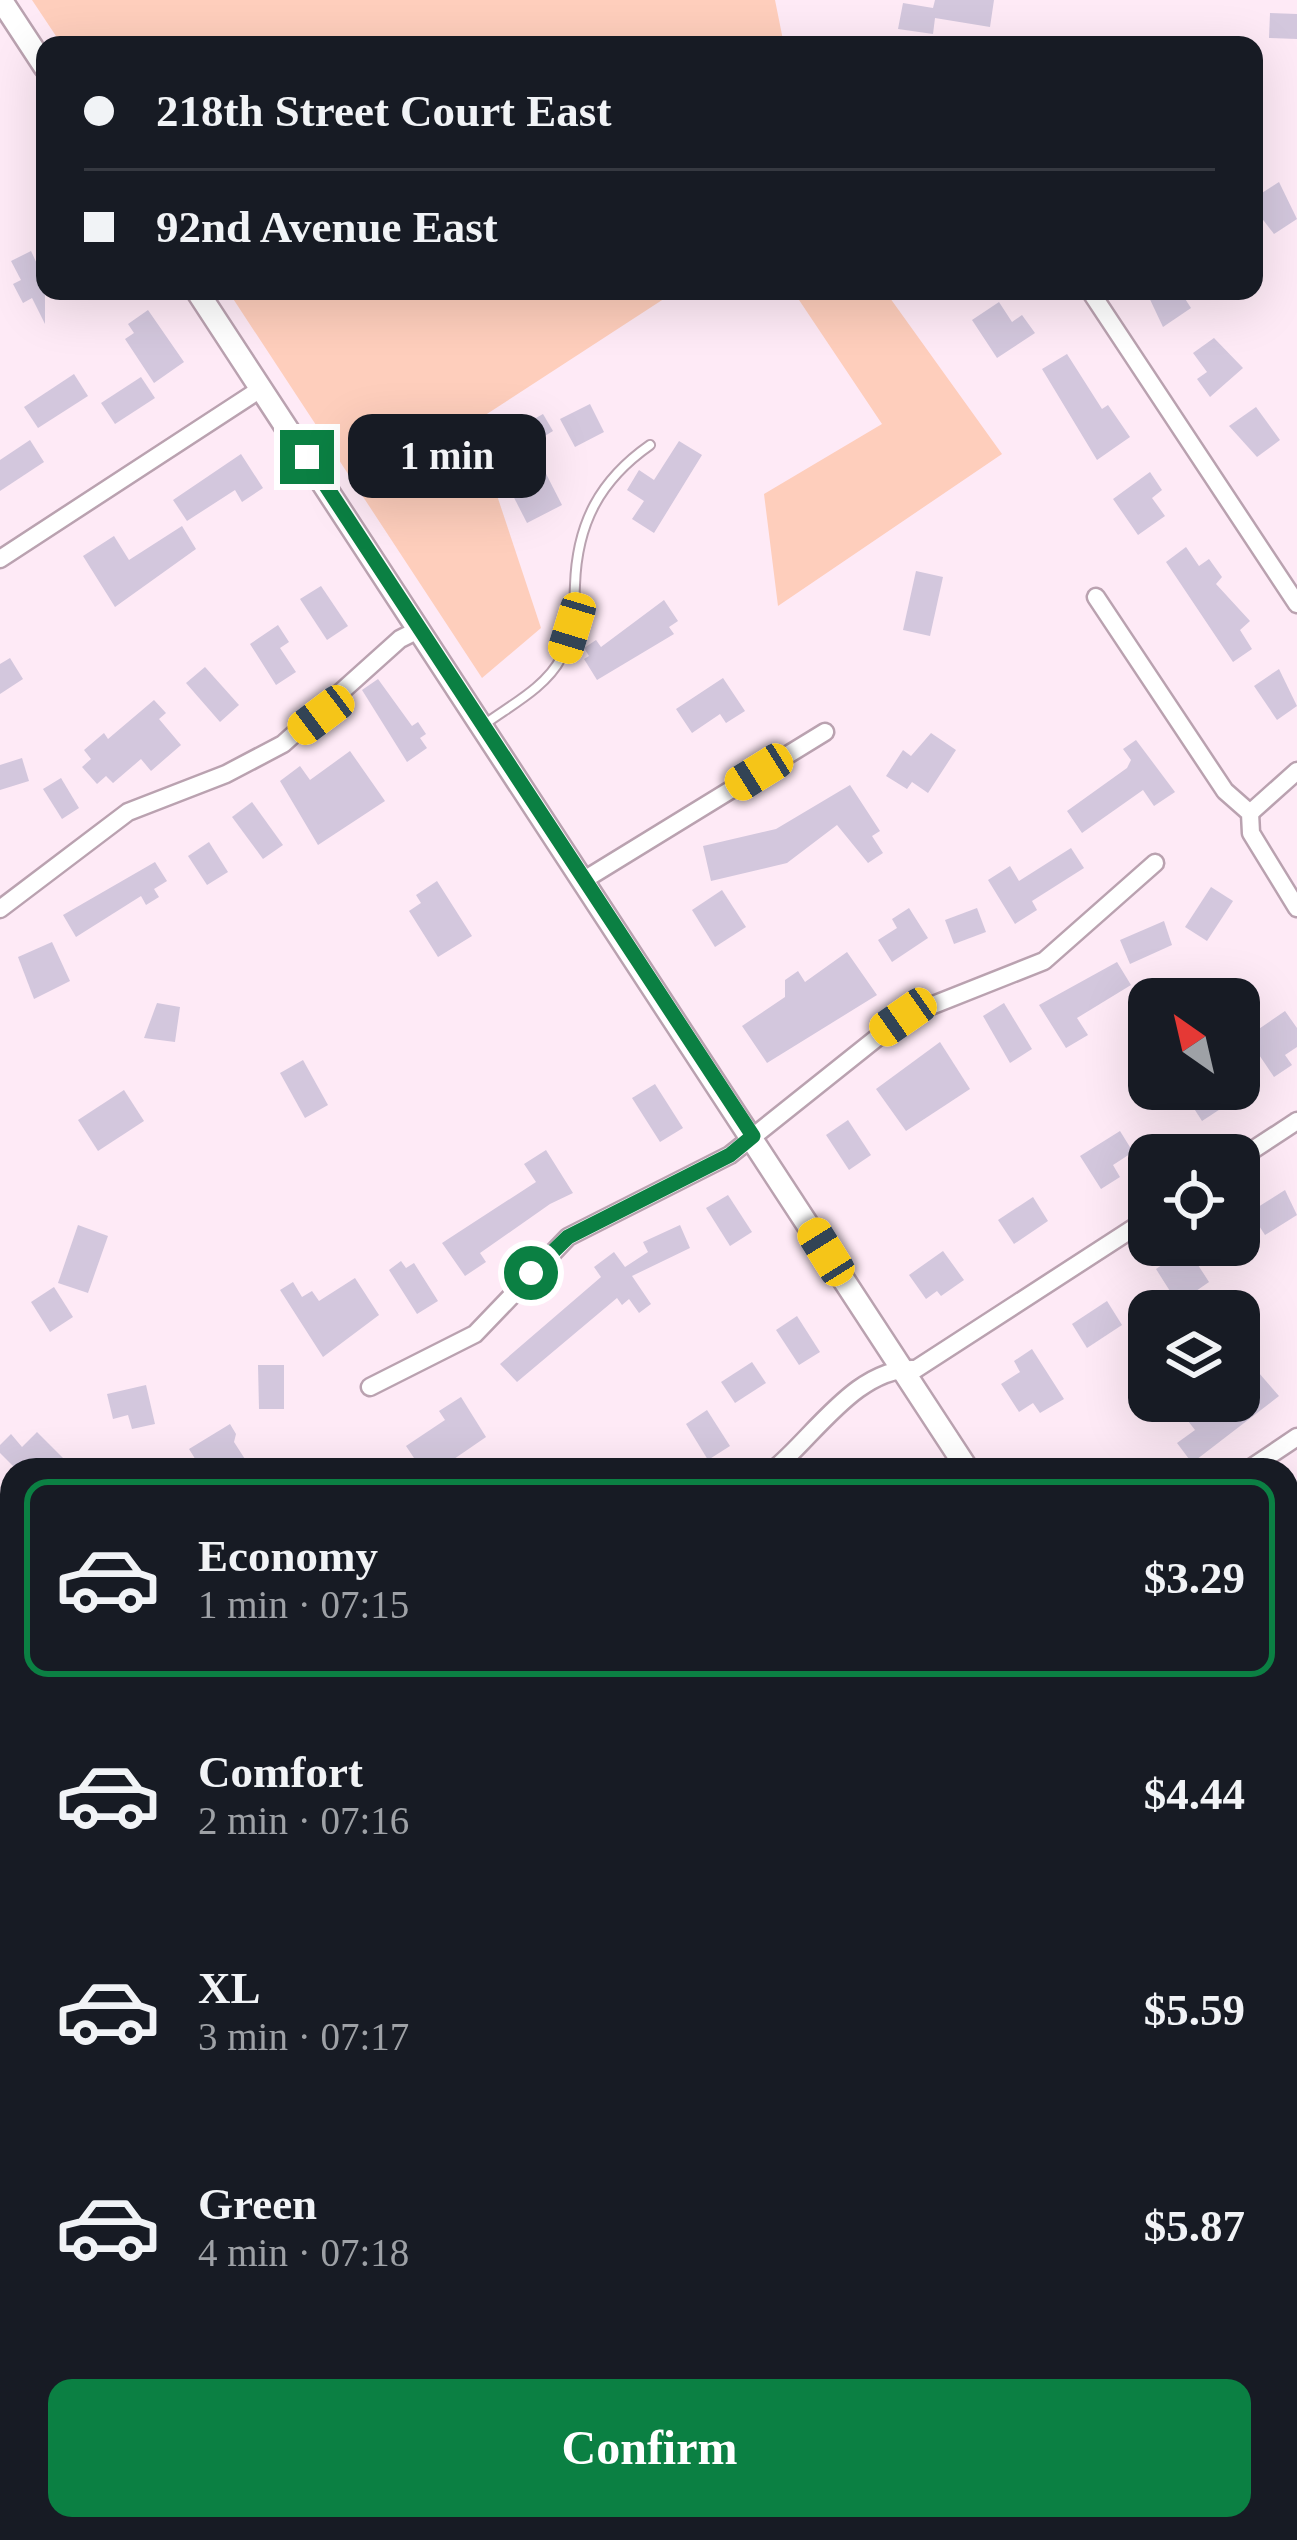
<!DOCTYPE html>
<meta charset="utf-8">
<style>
:root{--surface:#171b24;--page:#242831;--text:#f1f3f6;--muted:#9ea1a6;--line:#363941;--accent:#0b8043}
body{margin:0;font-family:"Times New Roman",serif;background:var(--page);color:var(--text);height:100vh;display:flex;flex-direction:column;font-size:45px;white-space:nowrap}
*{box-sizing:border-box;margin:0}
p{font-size:39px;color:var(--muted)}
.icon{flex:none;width:66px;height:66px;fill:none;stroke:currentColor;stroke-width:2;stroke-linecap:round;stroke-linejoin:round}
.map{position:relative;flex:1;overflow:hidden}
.drawer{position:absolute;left:0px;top:1458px;width:1299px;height:1083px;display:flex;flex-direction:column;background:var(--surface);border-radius:36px 36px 0 0;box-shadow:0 12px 48px #0002}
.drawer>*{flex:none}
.banner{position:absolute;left:36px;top:36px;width:1227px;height:264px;border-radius:24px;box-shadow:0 12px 48px #0002;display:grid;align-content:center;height:264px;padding:0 48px;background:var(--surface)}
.needle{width:78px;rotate:326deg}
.tools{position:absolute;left:1128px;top:978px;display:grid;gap:24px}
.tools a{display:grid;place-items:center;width:132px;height:132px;border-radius:24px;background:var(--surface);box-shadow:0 12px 48px #0002;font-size:60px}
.end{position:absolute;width:54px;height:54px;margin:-27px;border:15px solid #0b8043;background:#fff;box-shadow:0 0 0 6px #fff}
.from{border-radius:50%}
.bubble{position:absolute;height:84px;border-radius:24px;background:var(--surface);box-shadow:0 12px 48px #0002;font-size:39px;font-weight:700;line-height:84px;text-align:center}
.car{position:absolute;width:36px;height:72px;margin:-36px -18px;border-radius:15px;box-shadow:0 0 9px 3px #0007;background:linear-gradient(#f5c518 24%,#345 0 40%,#f5c518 0 76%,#345 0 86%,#f5c518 0)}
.banner b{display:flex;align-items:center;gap:42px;height:114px;font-size:45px}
.banner b+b{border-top:3px solid var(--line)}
.banner i{width:30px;height:30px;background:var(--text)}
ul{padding:21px 0 0;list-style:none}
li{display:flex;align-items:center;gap:36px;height:198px;margin:0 24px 18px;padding:0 24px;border:6px solid transparent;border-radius:24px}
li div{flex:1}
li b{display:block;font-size:45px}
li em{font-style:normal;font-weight:700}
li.selected{border-color:var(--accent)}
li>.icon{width:108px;height:108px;stroke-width:1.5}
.cta{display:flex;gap:24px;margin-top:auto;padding:24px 48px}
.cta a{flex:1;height:138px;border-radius:24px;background:var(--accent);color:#fff;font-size:48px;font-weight:700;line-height:138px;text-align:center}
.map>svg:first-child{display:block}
.green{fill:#fecebc}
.building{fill:#d3c7dd}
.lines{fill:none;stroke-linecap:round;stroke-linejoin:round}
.service-casing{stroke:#baa2b0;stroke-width:12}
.minor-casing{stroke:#baa2b0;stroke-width:21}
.tertiary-casing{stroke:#baa2b0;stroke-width:26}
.service{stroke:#fff;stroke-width:8}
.minor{stroke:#fff;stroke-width:16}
.tertiary{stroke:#fff;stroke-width:21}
.route{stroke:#0b8043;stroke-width:15}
</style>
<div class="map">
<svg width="1297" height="2540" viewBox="0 0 1297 2540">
<rect width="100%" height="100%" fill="#feeaf6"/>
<!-- green -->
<g class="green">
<polygon points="32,0 775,0 784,45 455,45 440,38 429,45 62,45"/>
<polygon points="228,291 676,291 473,423 541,628 482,678"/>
<polygon points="793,291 885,291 1002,454 778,606 764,494 882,424"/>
</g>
<!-- building -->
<g class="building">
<polygon points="935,0 994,0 990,27 935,18 933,34 898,29 903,3 933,8"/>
<polygon points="1270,13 1297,14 1297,39 1269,38"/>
<polygon points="1279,182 1297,219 1274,234 1254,208 1254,198"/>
<polygon points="31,251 38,266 45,263 45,324 32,298 23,303 13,284 21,280 11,261"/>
<polygon points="1146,291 1180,291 1191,308 1163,327"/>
<polygon points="999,302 1012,322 1022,315 1035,333 997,358 972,320"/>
<polygon points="148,310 184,362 154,383 125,339 134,333 128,324"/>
<polygon points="1214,338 1243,368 1210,397 1197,379 1207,372 1193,353"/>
<polygon points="1067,354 1102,409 1108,405 1130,437 1097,460 1042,369"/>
<polygon points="74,374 88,396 38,428 24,407"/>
<polygon points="141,377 155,398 115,424 101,403"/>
<polygon points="590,404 604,432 575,447 560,419"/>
<polygon points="1256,407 1280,440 1257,457 1229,426"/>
<polygon points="543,414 553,431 530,445 520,427"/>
<polygon points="30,440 44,462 0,491 0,460"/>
<polygon points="679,441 702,455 654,533 632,519 644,501 627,490 639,470 654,480"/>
<polygon points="241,454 263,488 242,502 235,490 187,521 173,500"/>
<polygon points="541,464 562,505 527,523 506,482"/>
<polygon points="1150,472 1162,490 1152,498 1165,516 1138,535 1113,499"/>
<polygon points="182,526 196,549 115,607 83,556 114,536 129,560"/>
<polygon points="1186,547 1199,566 1209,559 1222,577 1216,584 1250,621 1240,630 1252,649 1233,662 1166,562"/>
<polygon points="916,571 943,577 930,636 903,630"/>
<polygon points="321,586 348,626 327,640 300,599"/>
<polygon points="664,600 678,621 669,627 674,634 597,680 584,659 589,656 584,648 596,640 601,647"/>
<polygon points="278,625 289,642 280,648 296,672 276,685 250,644"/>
<polygon points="10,658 23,679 0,694 0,664"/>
<polygon points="205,667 239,705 220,722 186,683"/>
<polygon points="1279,669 1297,706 1277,720 1254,686"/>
<polygon points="723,678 745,711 726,723 720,714 692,733 676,709"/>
<polygon points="378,679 412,726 418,722 426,734 420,738 427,748 407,762 362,690"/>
<polygon points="154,700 166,713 159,719 181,745 151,771 141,759 113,783 106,776 97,784 82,767 91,759 84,750 104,733 108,739"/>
<polygon points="931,733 956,750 928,793 912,782 907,789 886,776 903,750 911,756"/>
<polygon points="1136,740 1175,792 1154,806 1143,790 1082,833 1067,811 1127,768 1131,760 1123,749"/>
<polygon points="350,751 385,801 318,845 280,781 300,766 310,780"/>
<polygon points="22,758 29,781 0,790 0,765"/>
<polygon points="61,778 79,808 62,819 43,789"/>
<polygon points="850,785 880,831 872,836 883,853 868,863 837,825 787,863 711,881 703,846 776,829"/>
<polygon points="252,802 283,845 263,859 232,817"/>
<polygon points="209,842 228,872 207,885 188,856"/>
<polygon points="1071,848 1084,868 1032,901 1037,910 1015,924 988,880 1010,866 1019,881"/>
<polygon points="155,862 167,881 154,889 159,897 146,905 141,896 76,937 63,915"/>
<polygon points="437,881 472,936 438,957 409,911 421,903 416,895"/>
<polygon points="1211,887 1233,901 1207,941 1185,927"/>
<polygon points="722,890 746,927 715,947 692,910"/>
<polygon points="909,908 928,938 892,962 878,940 897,928 892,919"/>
<polygon points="977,908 986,932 954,944 945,920"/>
<polygon points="1164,921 1172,945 1130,964 1120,940"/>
<polygon points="52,942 70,981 34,999 18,957"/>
<polygon points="847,952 877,995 767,1063 742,1026 785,997 785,980 798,971 805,982"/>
<polygon points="1117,962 1131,985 1077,1018 1088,1035 1066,1048 1039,1005"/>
<polygon points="157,1003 180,1007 175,1042 144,1038"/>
<polygon points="1004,1003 1032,1049 1010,1063 983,1016"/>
<polygon points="1285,1011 1297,1028 1297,1047 1285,1055 1292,1065 1274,1077 1247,1037"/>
<polygon points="940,1042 970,1089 906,1131 876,1089"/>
<polygon points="303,1060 328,1105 305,1118 280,1073"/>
<polygon points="655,1084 683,1128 660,1142 632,1098"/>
<polygon points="1197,1089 1223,1089 1231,1102 1202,1121 1186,1096"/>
<polygon points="124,1090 144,1121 98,1151 78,1120"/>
<polygon points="848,1120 871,1155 849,1170 826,1135"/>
<polygon points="1120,1131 1133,1152 1113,1165 1120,1177 1101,1189 1080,1156"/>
<polygon points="546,1150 573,1193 550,1204 480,1253 486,1262 465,1276 442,1243 536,1182 524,1164"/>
<polygon points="1285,1190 1297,1215 1265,1235 1250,1212"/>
<polygon points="728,1195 752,1232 730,1246 706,1208"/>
<polygon points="1033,1197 1048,1221 1014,1244 998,1220"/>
<polygon points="78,1225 108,1236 88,1293 58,1283"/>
<polygon points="680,1225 690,1248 632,1276 651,1304 639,1313 629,1299 622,1305 617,1298 517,1382 500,1364 601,1277 594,1267 614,1252 625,1267 648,1252 643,1242"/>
<polygon points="1187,1248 1209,1282 1196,1291 1200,1298 1182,1310 1156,1269"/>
<polygon points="943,1251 964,1280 941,1296 937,1291 926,1299 909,1275"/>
<polygon points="401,1261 406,1268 414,1263 438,1301 417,1314 389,1270"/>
<polygon points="355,1278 379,1315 323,1357 280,1290 293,1282 302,1297 312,1291 319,1301"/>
<polygon points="54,1287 73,1317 50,1332 31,1302"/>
<polygon points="1107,1301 1122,1325 1087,1348 1072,1324"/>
<polygon points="797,1316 820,1352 799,1365 776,1330"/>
<polygon points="1032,1349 1064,1399 1040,1413 1033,1403 1019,1412 1001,1384 1020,1372 1014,1361"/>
<polygon points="752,1362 766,1383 735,1403 721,1382"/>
<polygon points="258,1365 284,1365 284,1409 259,1409"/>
<polygon points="1252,1365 1279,1396 1192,1463 1177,1443 1195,1430 1188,1421 1204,1409 1210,1418 1218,1413 1222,1418 1248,1400 1239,1389 1239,1377"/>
<polygon points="146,1385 155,1424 132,1429 128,1415 113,1419 107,1394"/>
<polygon points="461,1397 486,1437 438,1470 422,1470 406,1446 445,1420 439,1411"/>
<polygon points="707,1410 730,1446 708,1460 686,1424"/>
<polygon points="230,1424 236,1434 234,1442 252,1470 202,1470 189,1449"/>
<polygon points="37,1432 63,1458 51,1470 17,1470 0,1453 0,1445 11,1434 22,1447"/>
</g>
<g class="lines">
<defs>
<path id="service" d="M485,724C511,705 546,687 561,658C573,636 574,609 575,585C577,523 600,480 650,445"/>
<g id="minor">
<polyline points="1090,291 1297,604"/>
<polyline points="0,559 262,388"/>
<polyline points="1096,597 1225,791 1250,813 1251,833 1297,908"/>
<polyline points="1250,813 1297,771"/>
<polyline points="584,880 825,732"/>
<polyline points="0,909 128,812 226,774 283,744 400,639 420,629"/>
<polyline points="1239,1159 1297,1121"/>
<polyline points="370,1387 475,1334 568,1237 730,1155 903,1017 1044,961 1155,863"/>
<path d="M773,1470C814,1437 857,1366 916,1369L1149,1218"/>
<polyline points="1248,1470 1297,1437"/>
<polyline points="0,1564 12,1556"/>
<polyline points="1287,1599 1297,1614"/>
<polyline points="1287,1714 1297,1707"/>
<polyline points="0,1895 12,1887"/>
<polyline points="0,2109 12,2117"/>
<polyline points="959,2529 967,2540"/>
<polyline points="392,2540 404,2529"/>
<polyline points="762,2540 775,2529"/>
</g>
<g id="tertiary">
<polyline points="1,0 45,67"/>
<polyline points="197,291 968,1470"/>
<polyline points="1287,1950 1297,1965"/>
</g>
</defs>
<!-- service casing -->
<use href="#service" class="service-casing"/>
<!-- minor casing -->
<use href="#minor" class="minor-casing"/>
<!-- tertiary casing -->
<use href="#tertiary" class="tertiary-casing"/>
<!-- service -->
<use href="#service" class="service"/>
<!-- minor -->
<use href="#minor" class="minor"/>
<!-- tertiary -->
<use href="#tertiary" class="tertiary"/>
</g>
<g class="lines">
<!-- route -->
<polyline class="route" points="307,457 753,1136 730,1155 568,1237 531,1273"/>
</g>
</svg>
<div class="tools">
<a><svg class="needle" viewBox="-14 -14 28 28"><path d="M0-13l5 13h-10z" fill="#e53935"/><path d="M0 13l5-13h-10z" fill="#9ea1a6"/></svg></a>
<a><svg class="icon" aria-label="locate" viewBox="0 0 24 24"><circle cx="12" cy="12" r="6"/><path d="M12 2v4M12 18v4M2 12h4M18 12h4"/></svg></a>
<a><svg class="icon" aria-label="layers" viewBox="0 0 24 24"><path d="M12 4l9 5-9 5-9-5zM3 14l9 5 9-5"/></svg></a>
</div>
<i class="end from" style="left:531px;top:1273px"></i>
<i class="end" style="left:307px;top:457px"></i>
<div class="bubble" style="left:348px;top:414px;width:198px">1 min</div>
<i class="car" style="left:572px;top:628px;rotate:197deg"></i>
<i class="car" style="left:321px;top:715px;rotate:233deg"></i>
<i class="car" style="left:759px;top:772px;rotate:238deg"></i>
<i class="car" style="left:903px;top:1017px;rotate:235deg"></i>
<i class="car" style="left:826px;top:1252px;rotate:328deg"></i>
<div class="banner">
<b><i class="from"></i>218th Street Court East</b>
<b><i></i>92nd Avenue East</b>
</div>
<section class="drawer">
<ul>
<li class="selected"><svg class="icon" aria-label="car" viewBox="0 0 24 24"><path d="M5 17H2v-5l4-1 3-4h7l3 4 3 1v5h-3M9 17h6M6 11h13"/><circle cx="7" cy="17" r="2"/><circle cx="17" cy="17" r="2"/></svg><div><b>Economy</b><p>1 min · 07:15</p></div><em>$3.29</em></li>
<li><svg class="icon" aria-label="car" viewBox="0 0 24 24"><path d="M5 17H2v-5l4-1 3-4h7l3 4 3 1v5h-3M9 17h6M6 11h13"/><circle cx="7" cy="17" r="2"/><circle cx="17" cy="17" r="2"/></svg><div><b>Comfort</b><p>2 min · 07:16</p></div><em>$4.44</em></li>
<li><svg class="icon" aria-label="car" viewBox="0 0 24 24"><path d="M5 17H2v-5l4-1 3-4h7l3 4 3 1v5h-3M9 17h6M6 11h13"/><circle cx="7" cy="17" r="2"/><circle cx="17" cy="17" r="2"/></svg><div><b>XL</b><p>3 min · 07:17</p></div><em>$5.59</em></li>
<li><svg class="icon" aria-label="car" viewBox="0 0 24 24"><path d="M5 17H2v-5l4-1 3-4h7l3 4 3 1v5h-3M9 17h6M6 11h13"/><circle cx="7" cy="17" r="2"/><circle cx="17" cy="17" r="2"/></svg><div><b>Green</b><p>4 min · 07:18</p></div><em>$5.87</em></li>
</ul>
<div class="cta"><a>Confirm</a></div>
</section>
</div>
